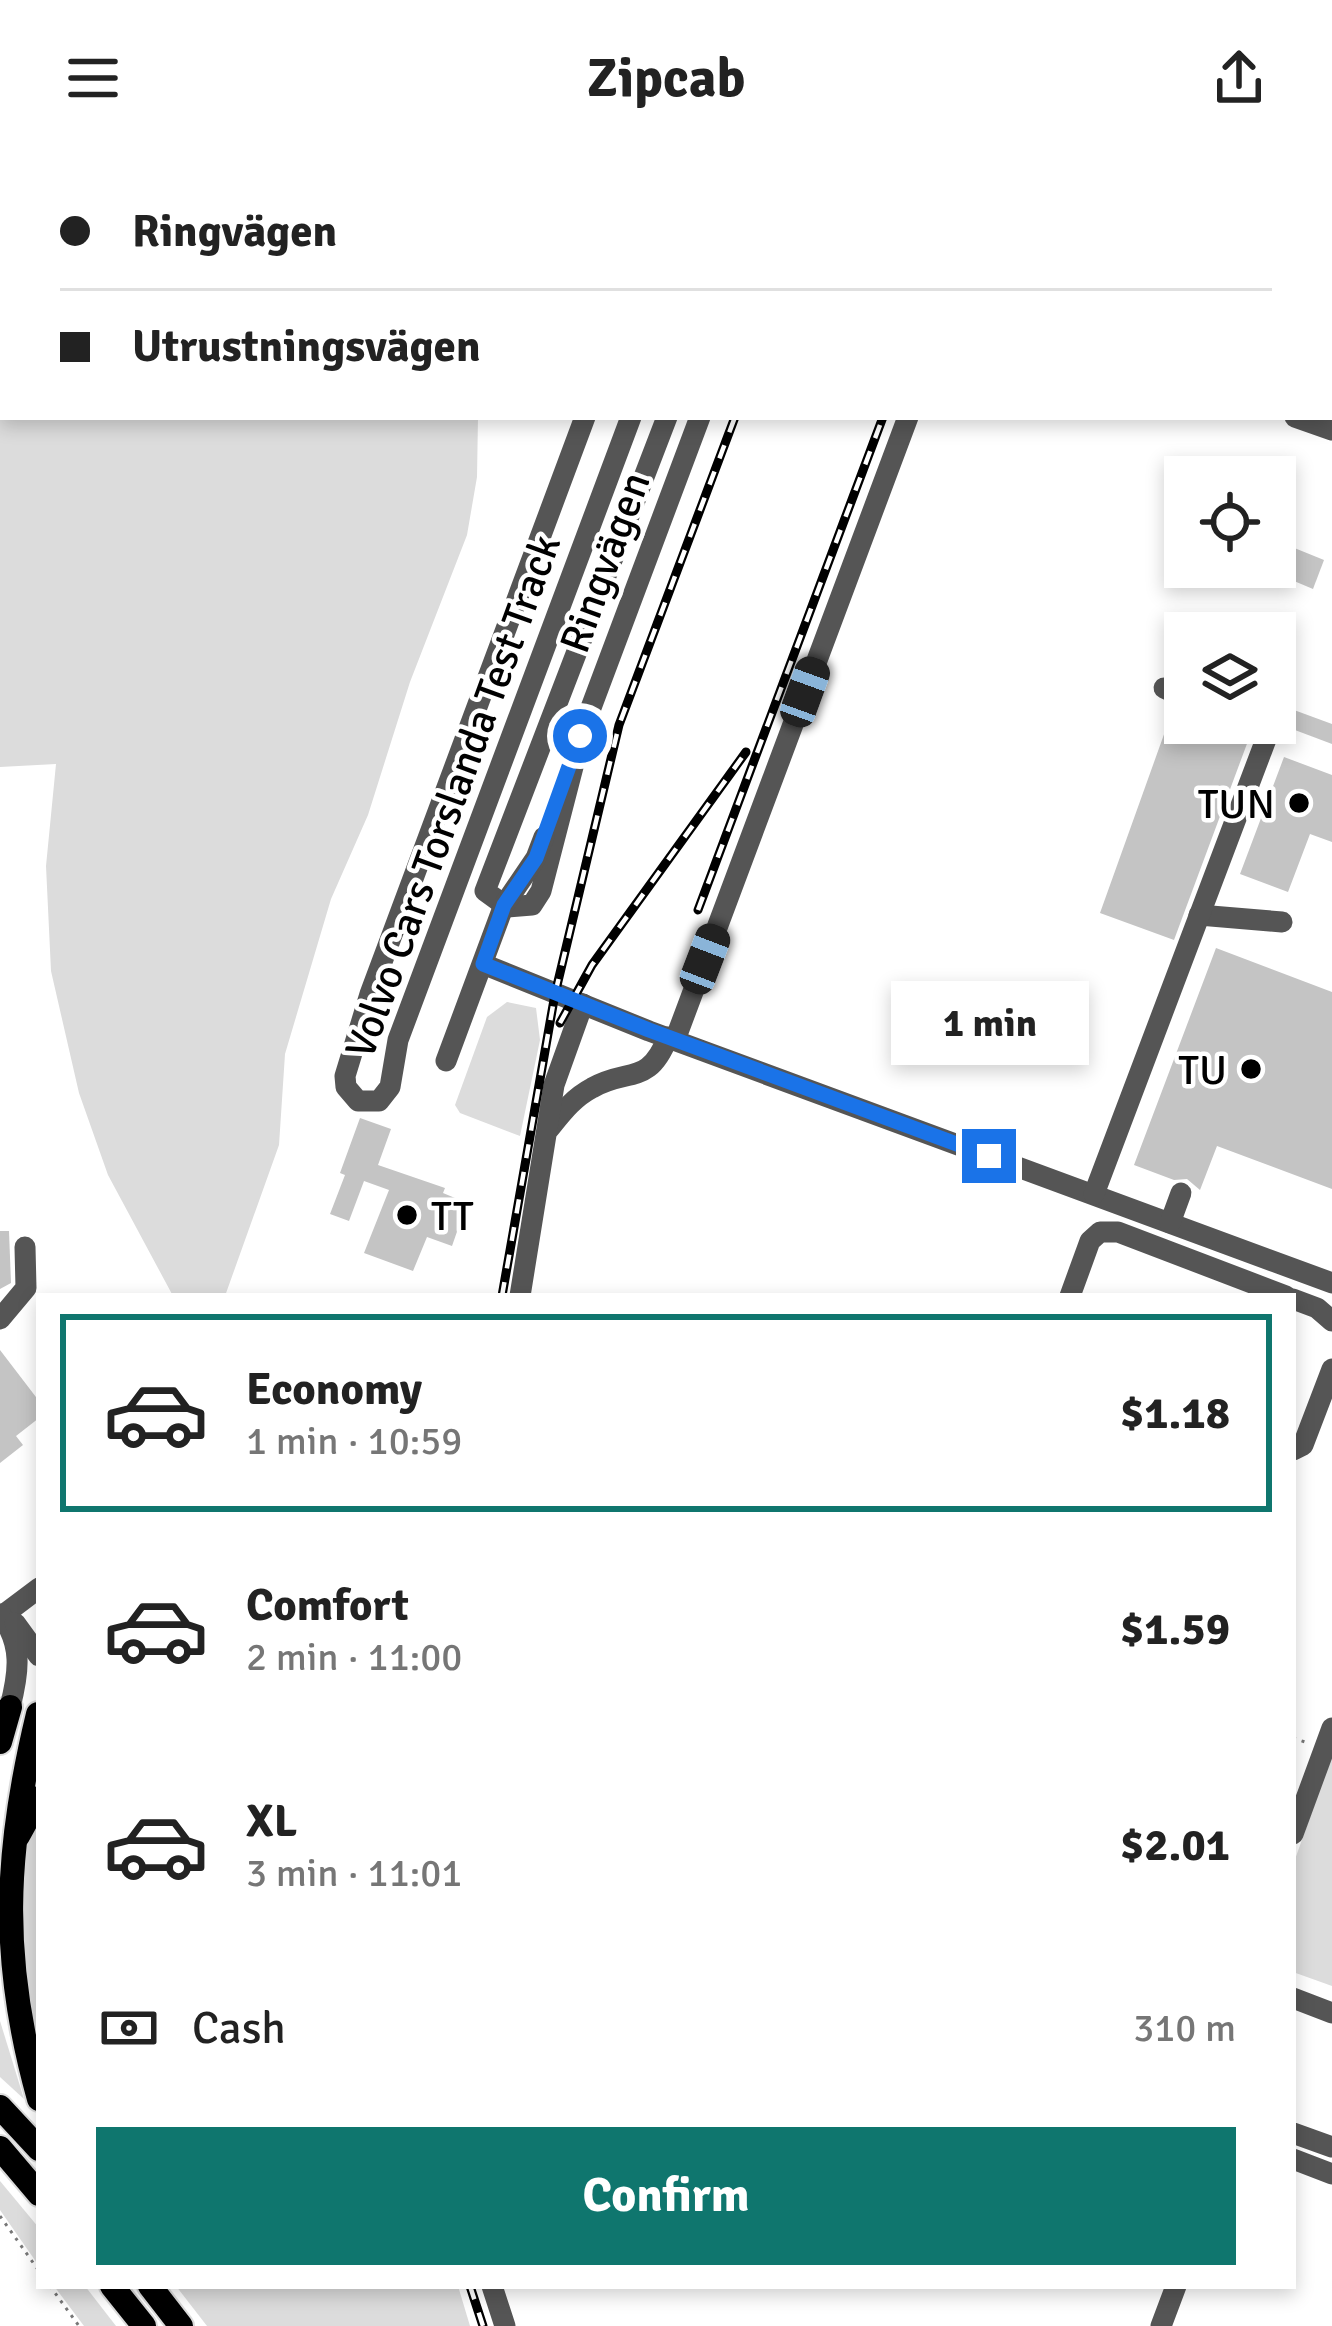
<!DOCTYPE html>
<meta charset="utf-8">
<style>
:root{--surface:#fff;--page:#f6f6f6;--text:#222;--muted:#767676;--line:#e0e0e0;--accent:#0f766e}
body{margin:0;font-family:Signika,sans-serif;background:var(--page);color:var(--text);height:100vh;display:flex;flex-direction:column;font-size:45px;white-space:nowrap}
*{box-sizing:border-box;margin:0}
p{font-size:39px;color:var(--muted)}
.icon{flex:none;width:66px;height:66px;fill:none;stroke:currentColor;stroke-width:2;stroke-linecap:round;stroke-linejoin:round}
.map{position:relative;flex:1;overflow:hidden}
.details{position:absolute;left:36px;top:1137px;width:1260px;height:996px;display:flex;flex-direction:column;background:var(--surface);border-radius:0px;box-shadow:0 6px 18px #0003}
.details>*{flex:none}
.top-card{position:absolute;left:0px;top:0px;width:1332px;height:264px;box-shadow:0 6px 18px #0003;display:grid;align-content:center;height:264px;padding:0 60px;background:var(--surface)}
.fabs{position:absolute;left:1164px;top:300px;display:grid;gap:24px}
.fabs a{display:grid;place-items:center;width:132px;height:132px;border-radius:0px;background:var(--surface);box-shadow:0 6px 18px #0003;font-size:60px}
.end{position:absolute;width:54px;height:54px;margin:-27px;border:15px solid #1a73e8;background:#fff;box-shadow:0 0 0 6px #fff}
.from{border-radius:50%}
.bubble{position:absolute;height:84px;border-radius:0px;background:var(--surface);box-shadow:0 6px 18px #0003;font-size:39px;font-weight:700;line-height:84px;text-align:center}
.car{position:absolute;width:36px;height:72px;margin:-36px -18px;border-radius:15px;box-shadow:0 0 9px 3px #0007;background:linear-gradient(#222 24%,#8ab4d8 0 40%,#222 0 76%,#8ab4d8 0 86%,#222 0)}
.top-card b{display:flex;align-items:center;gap:42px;height:114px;font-size:45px}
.top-card b+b{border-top:3px solid var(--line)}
.top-card i{width:30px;height:30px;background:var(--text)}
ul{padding:21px 0 0;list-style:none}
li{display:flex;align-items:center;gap:36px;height:198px;margin:0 24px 18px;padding:0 36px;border:6px solid transparent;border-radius:0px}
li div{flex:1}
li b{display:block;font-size:45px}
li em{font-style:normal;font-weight:700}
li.current{border-color:var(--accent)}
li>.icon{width:108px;height:108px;stroke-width:1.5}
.pay{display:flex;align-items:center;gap:30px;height:132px;padding:0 60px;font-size:45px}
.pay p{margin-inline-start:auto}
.button{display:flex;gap:24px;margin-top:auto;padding:24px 60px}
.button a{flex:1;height:138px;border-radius:0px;background:var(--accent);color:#fff;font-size:48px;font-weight:700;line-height:138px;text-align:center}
header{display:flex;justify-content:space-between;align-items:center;height:156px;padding:0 60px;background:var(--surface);font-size:54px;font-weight:700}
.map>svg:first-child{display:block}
.green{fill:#dcdcdc}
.building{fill:#c4c4c4}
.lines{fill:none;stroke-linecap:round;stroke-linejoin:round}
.major-casing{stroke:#dbdbdb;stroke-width:28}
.path{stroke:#777;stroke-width:3;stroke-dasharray:3 6;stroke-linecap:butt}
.minor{stroke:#555;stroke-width:21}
.major{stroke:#000;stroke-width:24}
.rail-casing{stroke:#000;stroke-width:9}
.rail{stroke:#fff;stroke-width:4.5;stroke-dasharray:14;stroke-linecap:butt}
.route{stroke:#1a73e8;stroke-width:15}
.poi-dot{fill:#000;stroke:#fff;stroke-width:4.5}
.labels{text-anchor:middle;stroke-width:9;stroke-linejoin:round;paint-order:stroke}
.street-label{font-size:42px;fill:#000;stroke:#fff}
.poi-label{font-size:42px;fill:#000;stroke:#fff;text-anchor:end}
</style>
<header><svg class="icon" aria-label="menu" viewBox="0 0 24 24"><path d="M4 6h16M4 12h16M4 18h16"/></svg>Zipcab<svg class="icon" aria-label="share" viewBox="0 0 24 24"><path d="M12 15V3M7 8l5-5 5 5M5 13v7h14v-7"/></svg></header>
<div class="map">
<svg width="1332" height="2170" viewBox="0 0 1332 2170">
<rect width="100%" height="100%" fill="#fff"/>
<!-- green -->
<g class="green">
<polygon points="0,0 606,0 3,3 3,261 478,261 477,321 467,379 410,526 368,659 331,743 285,898 279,989 225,1140 173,1140 108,1019 79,937 51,815 46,710 56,608 0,611"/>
<polygon points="507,846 536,852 540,884 520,980 460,957 455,949 487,861"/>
<polygon points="1332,1599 1332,1830 1293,1816 1293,1709"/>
<polygon points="39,1666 39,1899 31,1880 15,1705"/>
<polygon points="0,1865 24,1943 0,1921"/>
<polygon points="0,2025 39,2072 39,2110 0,2054"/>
<polygon points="54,2130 85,2130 116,2170 84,2170"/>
<polygon points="176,2130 458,2130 470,2170 207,2170"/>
</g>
<!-- building -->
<g class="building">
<polygon points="1287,389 1324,404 1313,433 1275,417"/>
<polygon points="1275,547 1332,568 1332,588 1279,568 1275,565"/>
<polygon points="1172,556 1185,561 1185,567 1203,567 1248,585 1174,784 1100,757"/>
<polygon points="1284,601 1332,619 1332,686 1310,678 1288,736 1240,718"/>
<polygon points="1216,792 1332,836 1332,1033 1217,990 1200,1034 1187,1023 1174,1024 1134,1009"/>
<polygon points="360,962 391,973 378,1009 445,1032 443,1037 467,1047 452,1090 427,1081 413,1115 364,1097 389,1034 364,1025 349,1065 330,1058 345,1019 340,1017"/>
<polygon points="0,1075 9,1075 11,1127 0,1133"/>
<polygon points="0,1194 39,1245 39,1262 16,1280 23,1289 0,1307"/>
</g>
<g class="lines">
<defs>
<g id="major">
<path d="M38,1558C4,1698 0,1804 39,1943"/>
<polyline points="0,1586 10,1551"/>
<polyline points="18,1680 39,1642"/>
<polyline points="0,1951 39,1993"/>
<polyline points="0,1992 39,2038"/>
<polyline points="112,2130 144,2170"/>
<polyline points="150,2130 181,2170"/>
</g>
</defs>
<!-- major casing -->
<use href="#major" class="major-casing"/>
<!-- path -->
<g class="path">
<polyline points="1293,1582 1308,1587"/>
<polyline points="0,2060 39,2115"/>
<polyline points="50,2130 79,2170"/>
</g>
<!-- minor -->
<g class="minor">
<polyline points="681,3 682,0"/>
<polyline points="727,3 728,0"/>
<polyline points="763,3 764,0"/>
<polyline points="796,3 797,0"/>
<polyline points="1005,3 1006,0"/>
<polyline points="1060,3 1061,0"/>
<polyline points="585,261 370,838 345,920 346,931 358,945 379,945 390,931 398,884 631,261"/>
<polyline points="1295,261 1332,274"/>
<polyline points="1164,532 1185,542"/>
<polyline points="581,580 541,735 532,749 507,751 485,735 667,261"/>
<polyline points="577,589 700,261"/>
<polyline points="1199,759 1282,766"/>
<polyline points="483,808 649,875 1332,1127"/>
<polyline points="675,884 908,261"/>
<polyline points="446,905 504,749 536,702 544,681"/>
<path d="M549,973C562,957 573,942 592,932C629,911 648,931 668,881"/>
<polyline points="1094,1038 1268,578 1243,567"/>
<polyline points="1170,1067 1181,1037"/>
<polyline points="520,1140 554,929 583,848"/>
<polyline points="1070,1140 1090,1085 1100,1076 1118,1076 1286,1140"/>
<polyline points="1293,1143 1317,1152 1332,1165"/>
<polyline points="0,1163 26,1132 25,1091"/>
<polyline points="1293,1294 1303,1289 1332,1213"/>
<polyline points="6,1457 39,1432"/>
<path d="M0,1458C23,1488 19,1516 10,1551"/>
<polyline points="15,1467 39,1500"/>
<polyline points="1293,1678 1332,1572"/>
<polyline points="1293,1842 1332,1857"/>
<polyline points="1293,1977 1332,1991"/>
<polyline points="1293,2003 1332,2018"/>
<polyline points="492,2130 505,2170"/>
<polyline points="1161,2170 1176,2130"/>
</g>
<!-- major -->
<use href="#major" class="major"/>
<defs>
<g id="rail">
<polyline points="815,3 816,0"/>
<polyline points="844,3 846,0"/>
<polyline points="980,3 981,0"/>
<polyline points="698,754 883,261"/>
<polyline points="560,867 592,809 746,596"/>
<polyline points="502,1140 555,838 619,569 735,261"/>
<polyline points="470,2130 483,2170"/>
</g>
</defs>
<!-- rail casing -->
<use href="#rail" class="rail-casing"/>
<!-- rail -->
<use href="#rail" class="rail"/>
</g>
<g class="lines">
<!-- route -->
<polyline class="route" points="580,580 536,702 504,749 483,808 649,874 989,1000"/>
</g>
<!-- markers -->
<g class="poi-dot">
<circle cx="1299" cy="647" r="12"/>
<circle cx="1251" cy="913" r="12"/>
<circle cx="407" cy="1059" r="12"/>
</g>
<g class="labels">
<!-- street labels -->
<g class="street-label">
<text transform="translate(604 406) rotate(-70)" y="15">Ringvägen</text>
<text transform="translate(452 640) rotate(-70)" y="15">Volvo Cars Torslanda Test Track</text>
</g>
<!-- poi labels -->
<g class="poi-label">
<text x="1275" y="662">TUN</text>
<text x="1227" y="928">TU</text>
<text x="431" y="1074" text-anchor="start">TT</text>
</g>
</g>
</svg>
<div class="fabs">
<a><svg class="icon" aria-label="locate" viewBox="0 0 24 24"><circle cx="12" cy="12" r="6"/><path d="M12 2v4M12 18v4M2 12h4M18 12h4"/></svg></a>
<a><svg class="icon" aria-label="layers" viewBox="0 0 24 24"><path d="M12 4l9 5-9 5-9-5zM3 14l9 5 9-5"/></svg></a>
</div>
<i class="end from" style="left:580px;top:580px"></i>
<i class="end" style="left:989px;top:1000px"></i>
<div class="bubble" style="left:891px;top:825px;width:198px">1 min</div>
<i class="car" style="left:805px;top:536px;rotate:20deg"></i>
<i class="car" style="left:705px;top:803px;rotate:21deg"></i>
<div class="top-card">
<b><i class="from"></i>Ringvägen</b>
<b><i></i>Utrustningsvägen</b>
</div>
<section class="details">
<ul>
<li class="current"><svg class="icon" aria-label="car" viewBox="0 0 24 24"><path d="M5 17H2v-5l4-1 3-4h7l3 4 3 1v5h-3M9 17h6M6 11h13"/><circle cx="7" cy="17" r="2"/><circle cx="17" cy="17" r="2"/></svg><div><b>Economy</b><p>1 min · 10:59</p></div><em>$1.18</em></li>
<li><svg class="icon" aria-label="car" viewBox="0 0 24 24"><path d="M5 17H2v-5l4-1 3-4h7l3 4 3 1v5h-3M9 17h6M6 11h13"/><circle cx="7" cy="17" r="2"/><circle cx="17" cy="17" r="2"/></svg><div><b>Comfort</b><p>2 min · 11:00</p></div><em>$1.59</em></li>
<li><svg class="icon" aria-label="car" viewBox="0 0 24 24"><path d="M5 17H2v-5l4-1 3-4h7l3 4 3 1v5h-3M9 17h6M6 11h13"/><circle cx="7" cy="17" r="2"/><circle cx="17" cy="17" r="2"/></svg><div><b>XL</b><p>3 min · 11:01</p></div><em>$2.01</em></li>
</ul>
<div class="pay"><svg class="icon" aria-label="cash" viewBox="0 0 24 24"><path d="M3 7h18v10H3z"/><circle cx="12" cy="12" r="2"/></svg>Cash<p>310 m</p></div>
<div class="button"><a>Confirm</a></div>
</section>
</div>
